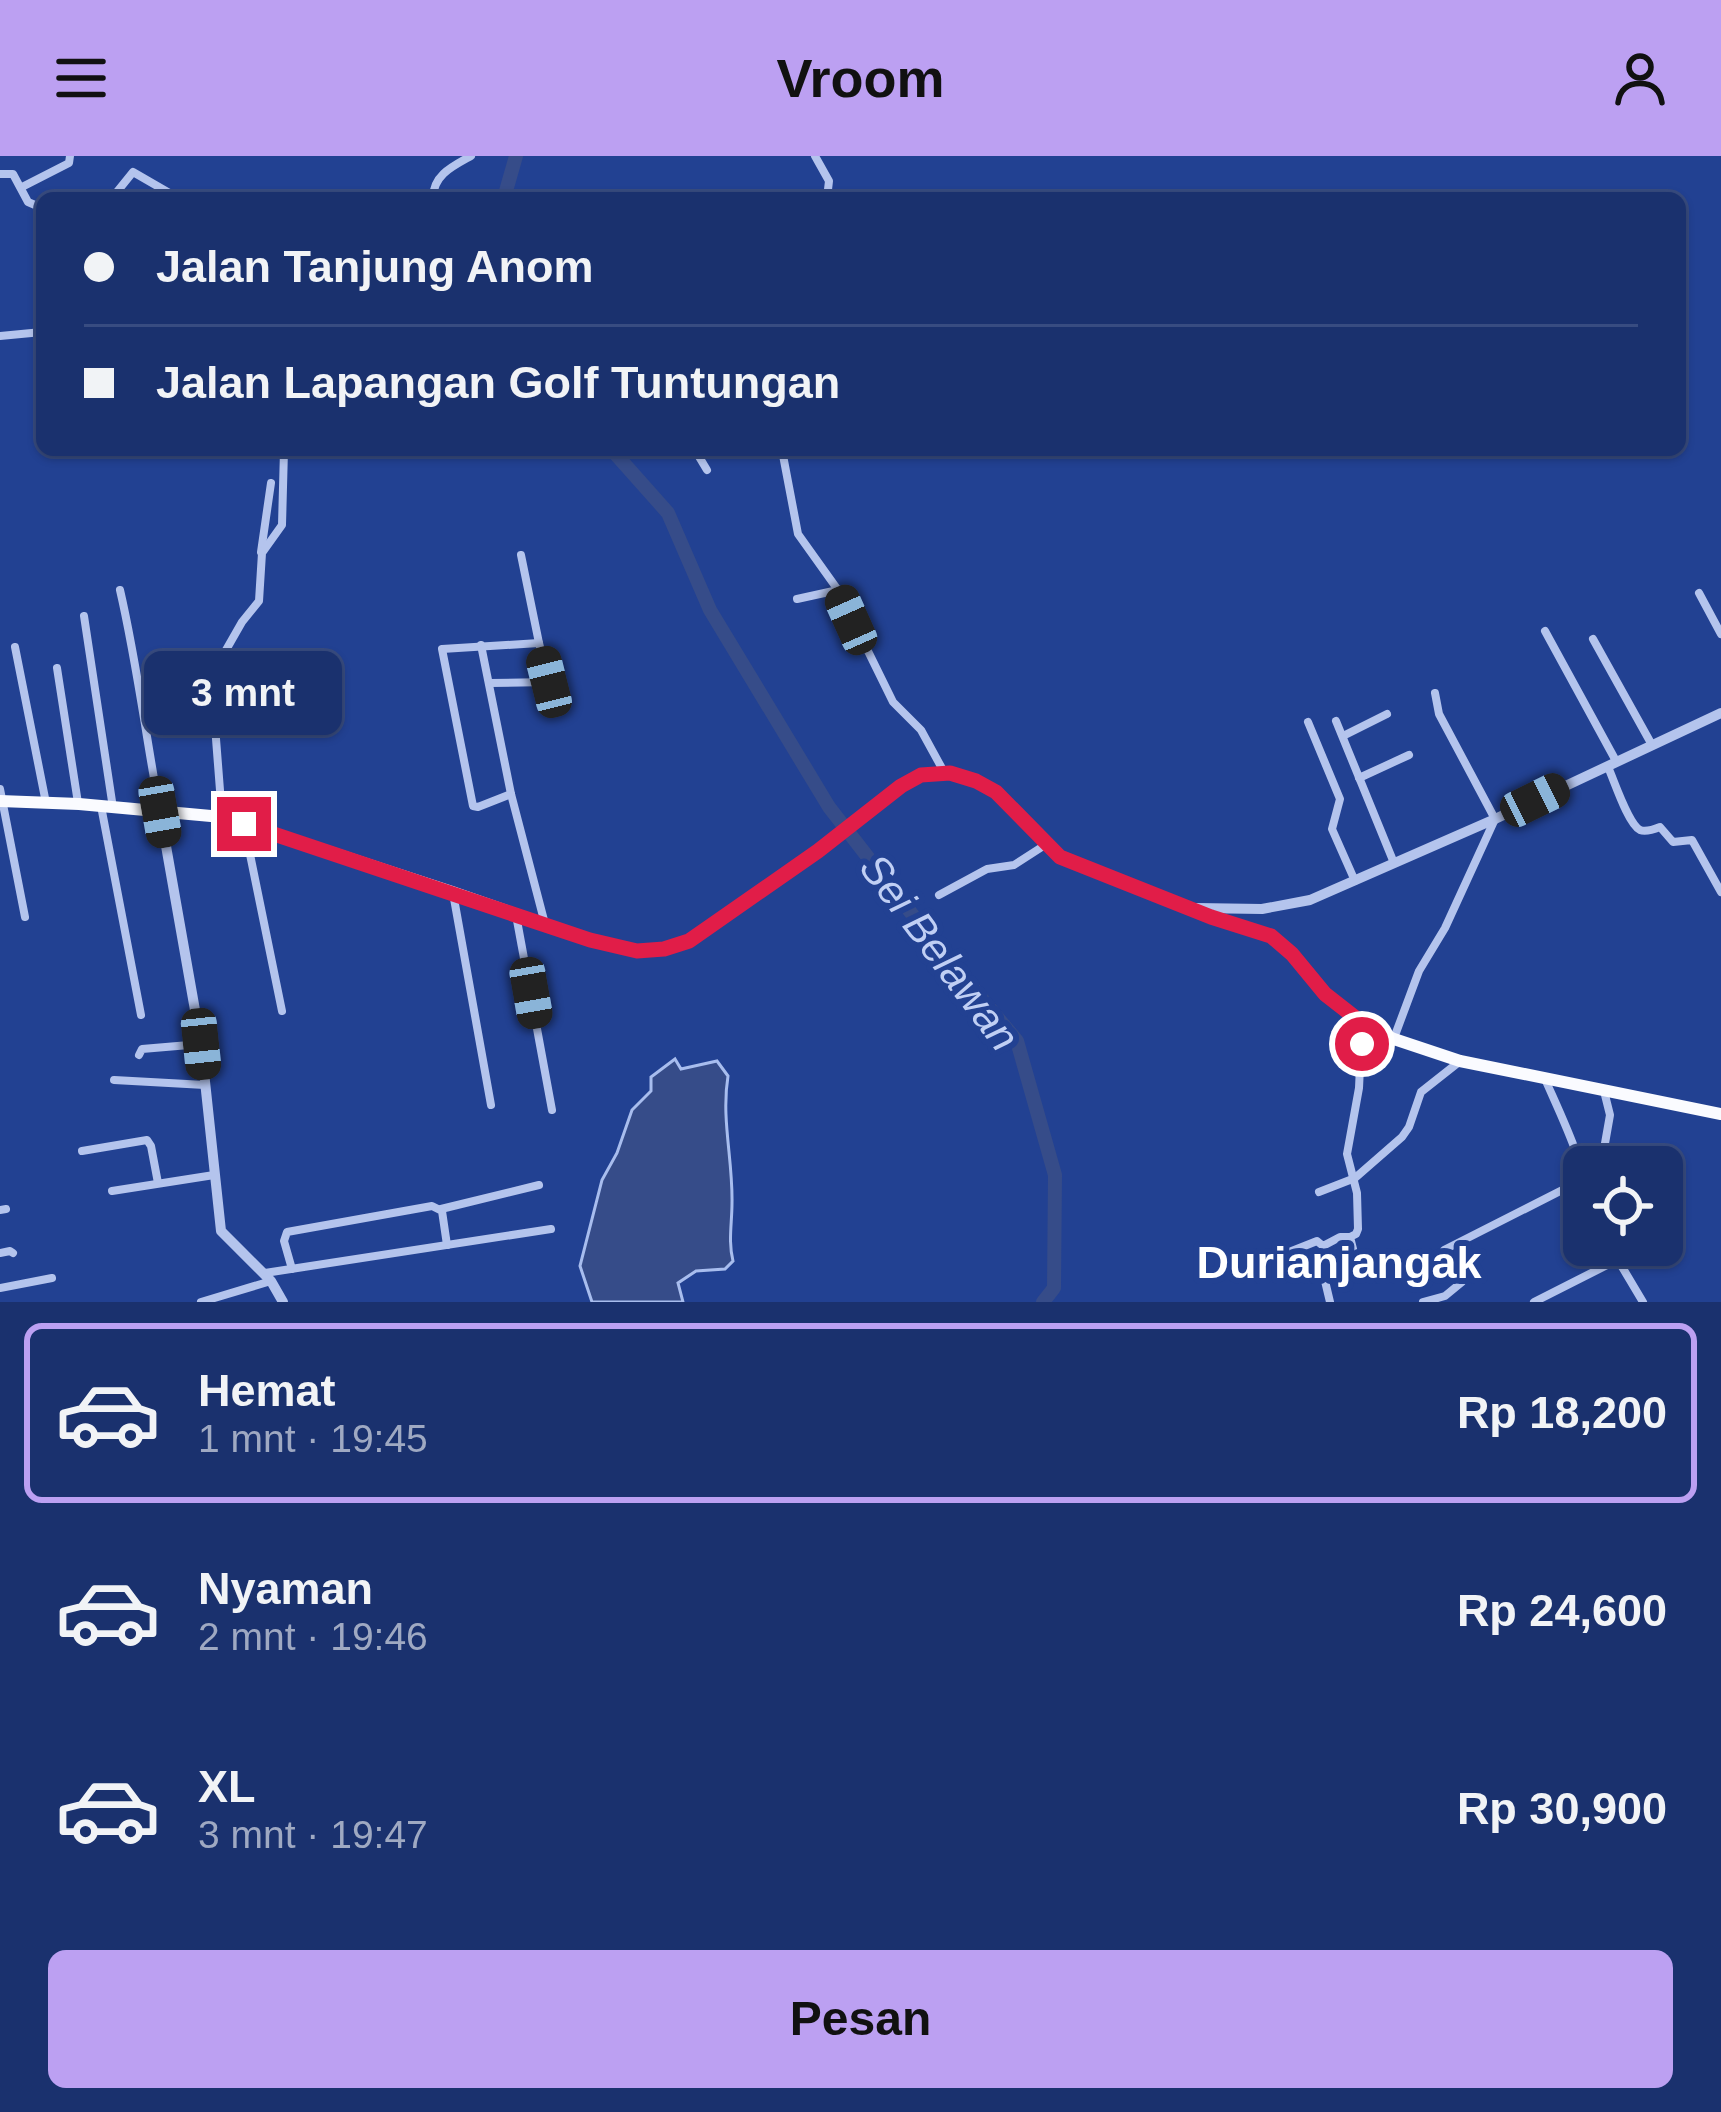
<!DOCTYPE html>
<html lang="id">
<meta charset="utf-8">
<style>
:root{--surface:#1a316e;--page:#273d76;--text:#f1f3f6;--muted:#9fa9c2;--line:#384c81;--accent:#bca0f2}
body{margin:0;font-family:Helvetica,sans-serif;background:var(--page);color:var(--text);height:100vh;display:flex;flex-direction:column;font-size:45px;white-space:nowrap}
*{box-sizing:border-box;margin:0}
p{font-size:39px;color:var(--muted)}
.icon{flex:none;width:66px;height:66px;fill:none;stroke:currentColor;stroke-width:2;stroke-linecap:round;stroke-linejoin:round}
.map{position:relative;height:1146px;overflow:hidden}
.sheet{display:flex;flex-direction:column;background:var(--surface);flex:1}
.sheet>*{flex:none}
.top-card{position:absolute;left:36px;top:36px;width:1650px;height:264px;border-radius:18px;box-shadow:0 3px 9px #0004,0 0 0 3px var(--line);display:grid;align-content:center;height:264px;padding:0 48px;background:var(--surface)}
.fabs{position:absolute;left:1563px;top:990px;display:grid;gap:24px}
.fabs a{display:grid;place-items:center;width:120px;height:120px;border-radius:18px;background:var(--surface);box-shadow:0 3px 9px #0004,0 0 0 3px var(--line);font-size:60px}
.end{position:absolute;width:54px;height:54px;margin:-27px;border:15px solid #e11d48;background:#fff;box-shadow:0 0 0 6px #fff}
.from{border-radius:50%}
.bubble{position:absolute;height:84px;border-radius:18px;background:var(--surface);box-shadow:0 3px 9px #0004,0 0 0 3px var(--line);font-size:39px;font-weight:600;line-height:84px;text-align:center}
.car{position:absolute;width:36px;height:72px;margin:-36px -18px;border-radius:15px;box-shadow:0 0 9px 3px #0007;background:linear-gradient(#222 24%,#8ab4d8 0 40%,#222 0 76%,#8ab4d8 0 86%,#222 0)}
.top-card b{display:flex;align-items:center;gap:42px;height:114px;font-size:45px}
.top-card b+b{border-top:3px solid var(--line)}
.top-card i{width:30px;height:30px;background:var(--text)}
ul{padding:21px 0 0;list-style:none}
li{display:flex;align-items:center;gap:36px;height:180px;margin:0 24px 18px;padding:0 24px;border:6px solid transparent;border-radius:18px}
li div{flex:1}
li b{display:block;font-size:45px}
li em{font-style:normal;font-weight:600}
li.on{border-color:var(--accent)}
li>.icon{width:108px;height:108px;stroke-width:1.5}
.action{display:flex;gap:24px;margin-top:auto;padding:24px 48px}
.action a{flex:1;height:138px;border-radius:18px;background:var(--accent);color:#111;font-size:48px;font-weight:600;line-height:138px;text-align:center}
header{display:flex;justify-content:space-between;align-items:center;height:156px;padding:0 48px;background:var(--accent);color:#111;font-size:54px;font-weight:600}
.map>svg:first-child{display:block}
.water{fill:#364c89;stroke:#a8bdee;stroke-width:3}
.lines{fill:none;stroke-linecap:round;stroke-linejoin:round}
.river{stroke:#364c89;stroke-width:14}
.minor{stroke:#b4c4ed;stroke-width:8}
.tertiary{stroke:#b4c4ed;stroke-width:10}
.primary{stroke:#fafbff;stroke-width:12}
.route{stroke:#e11d48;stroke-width:15}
.labels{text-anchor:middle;stroke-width:12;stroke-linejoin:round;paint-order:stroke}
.water-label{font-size:42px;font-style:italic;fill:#c0cff4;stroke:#224192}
.quarter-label{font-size:45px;font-weight:bold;fill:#fff;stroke:#224192}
</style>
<header><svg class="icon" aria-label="menu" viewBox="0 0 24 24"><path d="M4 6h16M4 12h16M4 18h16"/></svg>Vroom<svg class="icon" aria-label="person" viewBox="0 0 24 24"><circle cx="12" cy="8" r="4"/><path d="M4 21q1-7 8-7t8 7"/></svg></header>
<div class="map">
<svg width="1721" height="1146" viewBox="0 0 1721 1146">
<rect width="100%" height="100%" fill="#224192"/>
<!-- water -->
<path class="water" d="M675,903L681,913L717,905L728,920C721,963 733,1004 732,1047C732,1068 728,1085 733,1105L725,1113L696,1115L678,1127L683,1146H592L580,1110L602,1024L617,997L632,954L651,935V921Z"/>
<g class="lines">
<!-- river -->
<g class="river">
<polyline points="504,42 516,0"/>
<polyline points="612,294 668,357 710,454 829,651 922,771 1017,885 1055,1019 1054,1132 1043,1146"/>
</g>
<!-- minor -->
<g class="minor">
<polyline points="815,0 829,25 827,42"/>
<polyline points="0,18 13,18 28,46 42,52"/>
<polyline points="22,31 69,7 70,0"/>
<polyline points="112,42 133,16 178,42"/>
<polyline points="201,42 226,39"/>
<path d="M433,42C433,19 453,10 471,0"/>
<polyline points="0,180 42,176"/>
<polyline points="695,294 707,314"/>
<polyline points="782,294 798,378 838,434 893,546 921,574 944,616"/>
<polyline points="261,396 271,327"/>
<polyline points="521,399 539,487"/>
<path d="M120,434C137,507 146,582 160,656"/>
<polyline points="1699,437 1721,478"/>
<polyline points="797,443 838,434"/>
<polyline points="84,460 113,652"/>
<polyline points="1545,475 1616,605"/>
<polyline points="1593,483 1652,589"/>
<polyline points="481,489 511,638 545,768"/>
<polyline points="15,491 46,647"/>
<polyline points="57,512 78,647"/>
<polyline points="490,527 549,526"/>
<polyline points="1336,565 1394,707"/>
<polyline points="1308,566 1340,643 1332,673 1355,725"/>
<polyline points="1343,580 1387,558"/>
<path d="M1608,611C1614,624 1628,668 1640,674C1645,676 1655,673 1660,671L1673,686L1692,684L1721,736"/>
<polyline points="1359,622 1409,599"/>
<polyline points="0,633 25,761"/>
<polyline points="511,638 478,651 473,650 442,493 539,487 549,526 550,546"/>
<polyline points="101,650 141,859"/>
<polyline points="222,660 214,557 222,526 222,501 242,466 259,445 262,397 282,369 284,294"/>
<polyline points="244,669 282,855"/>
<polyline points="453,737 491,949"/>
<polyline points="939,739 987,713 1014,709 1045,689"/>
<polyline points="516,759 552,954"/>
<polyline points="1394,882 1419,815 1445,772 1495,663 1439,558 1435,537"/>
<polyline points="139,899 142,893 201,888"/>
<path d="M1545,923C1556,948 1568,973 1577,999C1581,1013 1577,1024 1584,1038"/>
<polyline points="114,924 205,929"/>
<polyline points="82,995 147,984 151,990 158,1027"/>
<polyline points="1580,1008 1604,993 1610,959 1604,935"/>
<polyline points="112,1035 214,1019"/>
<polyline points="1319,1036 1355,1022 1402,981 1409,971 1421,936 1459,906"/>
<polyline points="441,1053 539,1029"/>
<polyline points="0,1054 6,1053"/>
<polyline points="1609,1089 1643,1146"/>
<polyline points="0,1097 10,1095 13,1097"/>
<polyline points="292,1113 284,1085 287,1076 432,1050 442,1055 447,1089"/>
<polyline points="1244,1114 1317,1085 1323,1090 1340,1081 1350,1081"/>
<polyline points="265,1117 551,1073"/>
<polyline points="0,1132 52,1122"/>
<polyline points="201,1146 271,1125"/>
<polyline points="1330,1146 1325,1125 1356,1105 1350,1081 1356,1078 1358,1073 1357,1037 1347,998 1359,932 1362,868"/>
<polyline points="1423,1146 1445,1140 1462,1126 1460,1118 1445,1106 1444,1094 1578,1026"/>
<polyline points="1534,1146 1617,1104"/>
</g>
<!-- tertiary -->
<g class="tertiary">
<polyline points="160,656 201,888 221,1075 271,1125 283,1146"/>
<polyline points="1196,752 1262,753 1310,744 1495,663 1721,557"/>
</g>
<!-- primary -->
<polyline class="primary" points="0,645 79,648 222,661 452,736 590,784 637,795 664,793 689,785 818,695 900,630 921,619 950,617 976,625 996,636 1061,702 1211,761 1271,780 1292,798 1318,830 1339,850 1362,867 1394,883 1460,905 1721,958"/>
</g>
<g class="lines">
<!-- route -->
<polyline class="route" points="244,668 590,784 637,795 664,793 689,785 818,695 901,630 921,619 950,617 976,625 996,636 1060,701 1211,761 1271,780 1292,798 1325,838 1362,867 1362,888"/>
</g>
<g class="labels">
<!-- water labels -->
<g class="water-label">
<text transform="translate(940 796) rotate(53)" y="15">Sei Belawan</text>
</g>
<!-- quarter labels -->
<g class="quarter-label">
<text x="1339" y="1122">Durianjangak</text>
</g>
</g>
</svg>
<div class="fabs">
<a><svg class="icon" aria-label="locate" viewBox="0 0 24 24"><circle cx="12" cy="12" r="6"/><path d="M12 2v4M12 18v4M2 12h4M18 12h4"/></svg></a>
</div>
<i class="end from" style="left:1362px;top:888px"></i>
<i class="end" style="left:244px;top:668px"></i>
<div class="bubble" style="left:144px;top:495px;width:198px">3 mnt</div>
<i class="car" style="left:851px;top:464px;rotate:336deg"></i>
<i class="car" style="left:549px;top:526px;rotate:346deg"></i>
<i class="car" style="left:1535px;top:644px;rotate:64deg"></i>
<i class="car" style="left:160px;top:656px;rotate:170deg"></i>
<i class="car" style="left:531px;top:837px;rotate:170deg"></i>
<i class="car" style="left:201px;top:888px;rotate:174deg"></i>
<div class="top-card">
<b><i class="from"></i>Jalan Tanjung Anom</b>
<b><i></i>Jalan Lapangan Golf Tuntungan</b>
</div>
</div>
<section class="sheet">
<ul>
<li class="on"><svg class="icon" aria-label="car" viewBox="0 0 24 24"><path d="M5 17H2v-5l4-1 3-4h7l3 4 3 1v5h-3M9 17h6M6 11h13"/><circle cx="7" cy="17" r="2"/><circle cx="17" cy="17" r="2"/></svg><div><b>Hemat</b><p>1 mnt · 19:45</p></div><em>Rp 18,200</em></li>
<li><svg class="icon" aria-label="car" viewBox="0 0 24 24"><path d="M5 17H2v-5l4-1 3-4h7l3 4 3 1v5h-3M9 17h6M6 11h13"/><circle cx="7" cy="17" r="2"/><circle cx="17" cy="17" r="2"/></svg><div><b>Nyaman</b><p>2 mnt · 19:46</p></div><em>Rp 24,600</em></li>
<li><svg class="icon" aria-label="car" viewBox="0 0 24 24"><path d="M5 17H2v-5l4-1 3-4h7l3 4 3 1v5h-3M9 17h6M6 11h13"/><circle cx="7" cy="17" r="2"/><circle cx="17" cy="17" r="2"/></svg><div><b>XL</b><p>3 mnt · 19:47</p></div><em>Rp 30,900</em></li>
</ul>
<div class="action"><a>Pesan</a></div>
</section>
